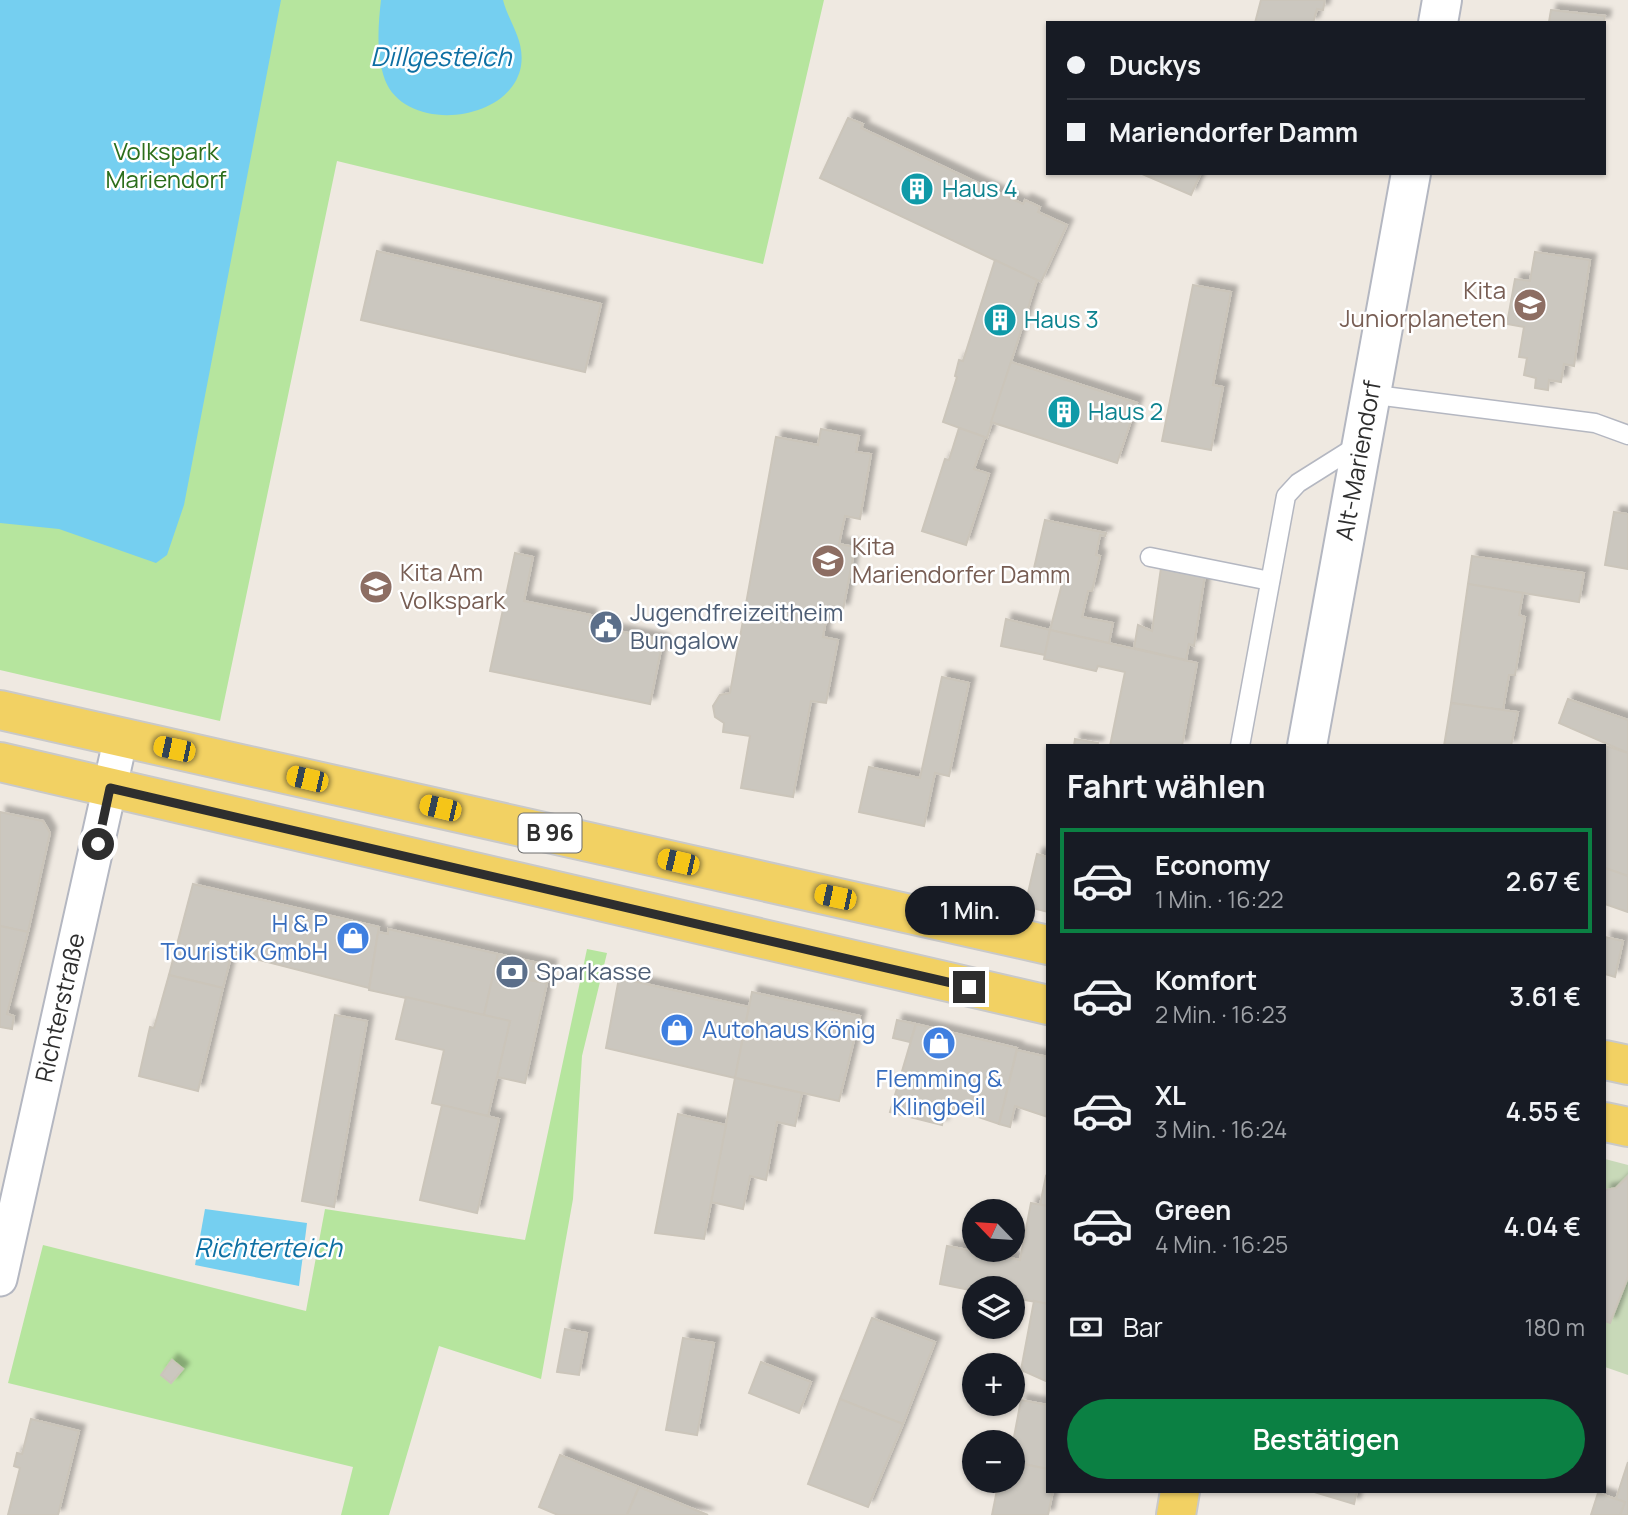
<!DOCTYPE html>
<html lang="de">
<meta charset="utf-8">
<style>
:root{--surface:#171b24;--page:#242831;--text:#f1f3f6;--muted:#9ea1a6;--line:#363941;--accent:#0b8043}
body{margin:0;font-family:Manrope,sans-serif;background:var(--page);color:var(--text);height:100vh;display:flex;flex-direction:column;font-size:26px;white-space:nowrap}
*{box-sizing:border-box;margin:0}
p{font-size:23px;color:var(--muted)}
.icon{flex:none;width:38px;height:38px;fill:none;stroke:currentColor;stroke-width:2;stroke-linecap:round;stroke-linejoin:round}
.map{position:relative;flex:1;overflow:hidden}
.details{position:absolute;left:1046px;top:744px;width:560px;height:749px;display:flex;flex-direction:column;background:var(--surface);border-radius:0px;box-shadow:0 2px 5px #0004}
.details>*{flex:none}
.banner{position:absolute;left:1046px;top:21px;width:560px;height:154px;border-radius:0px;box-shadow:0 2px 5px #0004;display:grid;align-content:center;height:154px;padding:0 21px;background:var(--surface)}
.needle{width:46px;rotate:295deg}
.fabs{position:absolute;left:962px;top:1199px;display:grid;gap:14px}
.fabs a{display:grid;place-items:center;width:63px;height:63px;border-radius:50%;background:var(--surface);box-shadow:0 2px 5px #0004;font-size:35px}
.end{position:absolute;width:32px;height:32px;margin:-16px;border:9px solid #2e2e2e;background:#fff;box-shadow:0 0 0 4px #fff}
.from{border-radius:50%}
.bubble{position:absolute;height:49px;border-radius:24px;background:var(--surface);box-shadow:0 2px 5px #0004;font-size:23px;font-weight:600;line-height:49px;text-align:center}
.car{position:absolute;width:21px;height:42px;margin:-21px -10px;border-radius:9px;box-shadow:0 0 5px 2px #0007;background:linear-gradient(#f5c518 24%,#345 0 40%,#f5c518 0 76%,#345 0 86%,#f5c518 0)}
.banner b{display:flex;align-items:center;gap:24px;height:66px;font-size:26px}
.banner b+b{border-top:2px solid var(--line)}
.banner i{width:18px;height:18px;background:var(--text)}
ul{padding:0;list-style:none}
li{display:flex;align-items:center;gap:21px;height:105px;margin:0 14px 10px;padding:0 7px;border:4px solid transparent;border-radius:0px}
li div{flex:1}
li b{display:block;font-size:26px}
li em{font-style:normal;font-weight:600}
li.on{border-color:var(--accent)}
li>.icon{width:63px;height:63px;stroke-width:1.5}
h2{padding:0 21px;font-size:32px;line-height:84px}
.pay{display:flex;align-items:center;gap:18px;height:77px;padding:0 21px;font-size:26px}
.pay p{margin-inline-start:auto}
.primary-button{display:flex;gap:14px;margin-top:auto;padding:14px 21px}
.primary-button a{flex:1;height:80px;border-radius:42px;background:var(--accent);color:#fff;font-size:28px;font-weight:600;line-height:80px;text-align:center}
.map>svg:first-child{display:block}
.green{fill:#b6e59e}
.cemetery{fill:#c8d9b8}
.water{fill:#75cff0}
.building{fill:#cbc7bf;stroke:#cbc5ba;stroke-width:2;filter:url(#shadow)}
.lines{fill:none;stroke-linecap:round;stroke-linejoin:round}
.service-casing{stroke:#b4b7c1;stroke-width:21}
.minor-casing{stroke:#b4b7c1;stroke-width:37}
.secondary-casing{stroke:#b4b7c1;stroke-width:42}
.primary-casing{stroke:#c9c9c9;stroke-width:42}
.service{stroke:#fff;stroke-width:18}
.minor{stroke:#fff;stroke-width:33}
.secondary{stroke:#fff;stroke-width:38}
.primary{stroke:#f2d163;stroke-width:38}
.route{stroke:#2e2e2e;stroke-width:9}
.labels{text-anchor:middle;stroke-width:5;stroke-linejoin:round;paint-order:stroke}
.shield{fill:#fff;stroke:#6d6d6d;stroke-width:2}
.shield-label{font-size:23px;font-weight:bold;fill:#2e2e2e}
.park-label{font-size:24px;fill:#2c6e1b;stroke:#fff}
.culture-label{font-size:24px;fill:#0d838f;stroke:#fff;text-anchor:start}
.education-label{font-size:24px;fill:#785e54;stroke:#fff;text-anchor:start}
.street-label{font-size:24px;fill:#2e2e2e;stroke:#fff}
.service-label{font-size:24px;fill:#4e5e75;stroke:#fff;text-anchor:start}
.shop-label{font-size:24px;fill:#366cbe;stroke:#fff;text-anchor:end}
.water-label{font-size:26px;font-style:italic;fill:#0d6fa3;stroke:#fff}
</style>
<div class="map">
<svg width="1628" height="1515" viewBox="0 0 1628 1515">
<defs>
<filter id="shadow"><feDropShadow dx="6" dy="-6" stdDeviation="2" flood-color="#0004"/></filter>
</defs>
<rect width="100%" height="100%" fill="#efe9e1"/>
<!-- green -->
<g class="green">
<polygon points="0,0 824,0 763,264 337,161 220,721 0,670"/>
<polygon points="587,949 607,953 582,1056 573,1199 541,1379 439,1346 389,1515 341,1515 353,1467 8,1383 43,1245 306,1311 325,1209 525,1240"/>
</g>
<!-- cemetery -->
<polygon class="cemetery" points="1605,1159 1628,1165 1628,1375 1605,1367"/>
<!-- water -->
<g class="water">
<polygon points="0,0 281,0 184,505 167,555 156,563 59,529 0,523"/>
<path d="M381,0H503C509,23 525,40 521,66C511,123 406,134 385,80C376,55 378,26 381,0Z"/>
<polygon points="205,1209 307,1223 299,1286 195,1265"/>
</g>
<!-- building -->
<g class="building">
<polygon points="1261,0 1325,0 1323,10 1317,9 1313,23 1255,23"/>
<polygon points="1551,10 1605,16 1604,23 1546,23 1549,22"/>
<polygon points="848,118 863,124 861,128 1023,204 1025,200 1040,207 1038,212 1067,225 1041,282 820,178"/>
<polygon points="1140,173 1201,173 1191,195"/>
<polygon points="377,251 601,304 585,372 361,320"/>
<polygon points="1535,252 1590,260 1574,366 1564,364 1561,382 1549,380 1548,390 1535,388 1536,378 1524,375 1527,358 1519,357 1524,327 1507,324 1515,279 1530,281"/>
<polygon points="995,260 1037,280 987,438 943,422 957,377 955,376 959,360 963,361"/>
<polygon points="1193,285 1231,292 1213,385 1223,387 1211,450 1162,441"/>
<polygon points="1011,362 1137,403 1117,463 991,422"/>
<polygon points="959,428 985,437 974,469 989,474 966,545 922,531 945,459 949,460"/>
<polygon points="821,429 859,436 856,452 871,454 860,519 845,516 839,544 855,547 843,610 828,608 823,637 838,640 826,703 811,701 793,797 741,788 750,736 723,732 724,723 715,717 713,706 720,695 730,693 776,437 818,445"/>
<polygon points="1614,512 1628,514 1628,569 1605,565"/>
<polygon points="1045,520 1106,533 1105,536 1100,535 1096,555 1100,556 1092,591 1088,591 1082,617 1113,623 1109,643 1050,630 1062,584 1032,577"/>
<polygon points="515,553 533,557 524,601 591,615 589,625 663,640 650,704 490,671"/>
<polygon points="1472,556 1584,573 1579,602 1468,584"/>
<polygon points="1161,568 1205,575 1194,646 1189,644 1186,660 1134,648 1138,625 1152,631"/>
<polygon points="1468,584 1523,593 1519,615 1525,617 1515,675 1509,675 1503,710 1451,703"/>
<polygon points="1006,619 1050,630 1045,655 1001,646"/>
<polygon points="1050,630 1197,663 1182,746 1110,746 1125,672 1098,666 1096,671 1044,659"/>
<polygon points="942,677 969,683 949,776 935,773 924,826 859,812 869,767 920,778"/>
<polygon points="1568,699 1628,720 1628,753 1559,723"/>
<polygon points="1451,703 1518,712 1511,746 1444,746"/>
<polygon points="1075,739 1098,743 1097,746 1074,746"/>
<polygon points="1603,746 1603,745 1628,753 1628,876 1605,868"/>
<polygon points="0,812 43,821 50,833 28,932 0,926"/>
<polygon points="1037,854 1048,857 1048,912 1025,906"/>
<polygon points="1605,868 1628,876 1628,912 1605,904"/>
<polygon points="193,884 379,927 369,988 232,953 223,988 169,975"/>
<polygon points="0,926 28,932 7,1014 14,1016 12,1029 0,1027"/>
<polygon points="388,929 498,954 484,1015 369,990 378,932 388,934"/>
<polygon points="1605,937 1623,941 1615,977 1605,974"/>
<polygon points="498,954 534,962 529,980 547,983 525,1083 497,1077 510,1021 484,1015"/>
<polygon points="534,962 551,966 547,983 529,980"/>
<polygon points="169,975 223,988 198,1091 139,1076 150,1027 154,1028"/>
<polygon points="619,978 749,1007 735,1078 606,1048"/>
<polygon points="752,992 860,1016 839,1101 735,1078"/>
<polygon points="406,997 510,1021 488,1116 432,1103 444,1050 396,1039"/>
<polygon points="335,1015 367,1021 334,1207 302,1201"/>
<polygon points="897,1020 916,1024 910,1042 893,1038"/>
<polygon points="916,1024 1017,1048 999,1124 946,1106 942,1125 890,1112"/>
<polygon points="1017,1050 1048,1057 1048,1117 1015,1106 1010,1127 999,1124"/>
<polygon points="735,1078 802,1093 795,1126 777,1122 766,1180 750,1176 743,1209 711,1202"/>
<polygon points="442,1105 499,1119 477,1213 420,1200"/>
<polygon points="678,1114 726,1125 704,1239 655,1233"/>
<polygon points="1046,1176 1048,1177 1048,1206 1040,1205"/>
<polygon points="1628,1176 1628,1277 1610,1323 1605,1321 1605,1190 1616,1188"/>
<polygon points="1031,1203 1048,1206 1048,1304 1013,1298 1013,1288 975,1288 975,1291 940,1284 947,1246 1020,1260"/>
<polygon points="1034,1301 1048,1304 1048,1382 1021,1370"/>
<polygon points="872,1318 935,1342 903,1424 840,1399"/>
<polygon points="565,1329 587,1333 579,1375 557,1372"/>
<polygon points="683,1338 714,1343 697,1435 666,1430"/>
<polygon points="172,1360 183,1369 171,1383 161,1375"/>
<polygon points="761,1362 811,1382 799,1413 749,1393"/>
<polygon points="840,1399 903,1424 868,1507 808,1484"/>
<polygon points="1021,1400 1048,1405 1048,1469 1013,1462 1013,1442"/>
<polygon points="31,1419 79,1431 58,1515 8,1515 20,1468 14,1466 17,1453 22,1454"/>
<polygon points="560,1455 639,1487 627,1515 558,1515 539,1507"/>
<polygon points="1013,1462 1048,1469 1048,1491 1053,1491 1048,1515 992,1515 999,1480 1013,1480"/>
<polygon points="1628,1462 1628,1515 1620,1515 1625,1502 1616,1499"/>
<polygon points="639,1487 708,1515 627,1515"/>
<polygon points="1311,1491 1357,1491 1354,1504"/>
<polygon points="1598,1493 1625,1502 1620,1515 1591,1515"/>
</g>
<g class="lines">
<defs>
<g id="service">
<polyline points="1368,394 1595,423 1628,435"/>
<polyline points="1150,557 1270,581"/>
<polyline points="1240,746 1286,496 1298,483 1360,444"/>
</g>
<g id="minor">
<path id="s1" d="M0,1279L121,737"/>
</g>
<g id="secondary">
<polyline points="1438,23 1442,0"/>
<path id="s2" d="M1307,746L1411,173"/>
</g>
<g id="primary">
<polyline points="0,710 1048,945"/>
<polyline points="0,762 1048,1005"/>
<polyline points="1605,1060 1628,1065"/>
<polyline points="1605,1122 1628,1127"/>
<polyline points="1176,1515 1180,1491"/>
</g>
</defs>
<!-- service casing -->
<use href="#service" class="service-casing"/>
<!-- minor casing -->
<use href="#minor" class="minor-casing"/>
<!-- secondary casing -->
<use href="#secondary" class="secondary-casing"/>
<!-- primary casing -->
<use href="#primary" class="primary-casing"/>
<!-- service -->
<use href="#service" class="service"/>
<!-- minor -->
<use href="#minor" class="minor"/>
<!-- secondary -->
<use href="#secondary" class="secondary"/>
<!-- primary -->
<use href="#primary" class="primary"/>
</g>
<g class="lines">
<!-- route -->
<polyline class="route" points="98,844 110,788 969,987"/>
</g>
<!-- icons -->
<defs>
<symbol id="building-disc" viewBox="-11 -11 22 22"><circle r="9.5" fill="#0f9aa8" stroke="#fff"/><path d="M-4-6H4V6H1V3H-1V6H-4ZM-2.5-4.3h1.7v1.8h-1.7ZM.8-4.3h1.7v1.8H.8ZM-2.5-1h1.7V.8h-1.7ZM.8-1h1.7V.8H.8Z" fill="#fff"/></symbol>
<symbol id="school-disc" viewBox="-11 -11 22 22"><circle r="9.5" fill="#8d6e63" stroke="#fff"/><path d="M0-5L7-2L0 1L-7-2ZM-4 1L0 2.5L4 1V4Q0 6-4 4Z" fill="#fff"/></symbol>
<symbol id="civic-disc" viewBox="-11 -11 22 22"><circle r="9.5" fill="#5c6f8a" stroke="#fff"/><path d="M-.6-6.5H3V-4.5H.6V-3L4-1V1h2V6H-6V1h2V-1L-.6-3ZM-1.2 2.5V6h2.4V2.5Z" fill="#fff"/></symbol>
<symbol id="shop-disc" viewBox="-11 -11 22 22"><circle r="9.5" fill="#3f7fe0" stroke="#fff"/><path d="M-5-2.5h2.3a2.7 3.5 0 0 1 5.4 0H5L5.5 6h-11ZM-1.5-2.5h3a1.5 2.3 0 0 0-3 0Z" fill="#fff"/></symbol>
<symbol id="bank-disc" viewBox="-11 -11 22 22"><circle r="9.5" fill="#5c6f8a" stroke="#fff"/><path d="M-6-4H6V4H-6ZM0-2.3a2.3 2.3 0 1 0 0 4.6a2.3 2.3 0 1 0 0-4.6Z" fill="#fff"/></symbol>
</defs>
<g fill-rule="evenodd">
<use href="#building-disc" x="898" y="170" width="38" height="38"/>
<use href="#school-disc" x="1511" y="286" width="38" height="38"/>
<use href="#building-disc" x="981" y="301" width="38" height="38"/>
<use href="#building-disc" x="1045" y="393" width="38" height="38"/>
<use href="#school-disc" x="809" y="542" width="38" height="38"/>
<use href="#school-disc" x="357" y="568" width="38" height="38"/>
<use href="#civic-disc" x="587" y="608" width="38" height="38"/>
<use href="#shop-disc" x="334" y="919" width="38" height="38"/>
<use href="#bank-disc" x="493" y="953" width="38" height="38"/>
<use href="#shop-disc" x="658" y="1011" width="38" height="38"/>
<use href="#shop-disc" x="920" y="1024" width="38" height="38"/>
</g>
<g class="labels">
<!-- shield labels -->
<rect class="shield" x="518.5" y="813.5" width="63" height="39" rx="5"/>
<g class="shield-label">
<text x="550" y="841">B 96</text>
</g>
<!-- park labels -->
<g class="park-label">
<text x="166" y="160">Volkspark<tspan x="166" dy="28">Mariendorf</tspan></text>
</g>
<!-- culture labels -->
<g class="culture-label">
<text x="942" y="197">Haus 4</text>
<text x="1024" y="328">Haus 3</text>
<text x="1088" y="420">Haus 2</text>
</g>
<!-- education labels -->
<g class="education-label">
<text x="1506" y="299" text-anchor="end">Kita<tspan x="1506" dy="28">Juniorplaneten</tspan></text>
<text x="852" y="555">Kita<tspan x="852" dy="28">Mariendorfer Damm</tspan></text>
<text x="400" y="581">Kita Am<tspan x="400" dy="28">Volkspark</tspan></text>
</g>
<!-- street labels -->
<g class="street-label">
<text dy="8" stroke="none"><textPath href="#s2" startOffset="290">Alt-Mariendorf</textPath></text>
<text dy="8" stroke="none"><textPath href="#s1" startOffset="278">Richterstraße</textPath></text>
</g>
<!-- service labels -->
<g class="service-label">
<text x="630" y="621">Jugendfreizeitheim<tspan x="630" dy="28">Bungalow</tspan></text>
<text x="536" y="980">Sparkasse</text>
</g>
<!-- shop labels -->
<g class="shop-label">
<text x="328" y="932">H &amp; P<tspan x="328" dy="28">Touristik GmbH</tspan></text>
<text x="702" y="1038" text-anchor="start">Autohaus König</text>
<text x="939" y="1087" text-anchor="middle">Flemming &amp;<tspan x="939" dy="28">Klingbeil</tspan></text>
</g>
<!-- water labels -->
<g class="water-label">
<text x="441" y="66">Dillgesteich</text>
<text x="268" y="1257">Richterteich</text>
</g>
</g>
</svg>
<div class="fabs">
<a><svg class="needle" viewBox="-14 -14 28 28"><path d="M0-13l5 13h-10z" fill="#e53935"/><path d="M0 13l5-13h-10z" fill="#9ea1a6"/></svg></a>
<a><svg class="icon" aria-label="layers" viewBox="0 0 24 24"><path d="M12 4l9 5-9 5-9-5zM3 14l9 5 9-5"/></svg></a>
<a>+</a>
<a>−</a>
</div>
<i class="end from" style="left:98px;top:844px"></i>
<i class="end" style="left:969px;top:987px"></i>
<div class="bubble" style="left:905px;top:886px;width:130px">1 Min.</div>
<i class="car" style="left:174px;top:749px;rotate:282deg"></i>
<i class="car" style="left:307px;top:779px;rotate:283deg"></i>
<i class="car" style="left:440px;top:808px;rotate:283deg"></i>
<i class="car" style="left:678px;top:862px;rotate:283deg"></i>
<i class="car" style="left:835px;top:897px;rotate:282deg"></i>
<div class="banner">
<b><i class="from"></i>Duckys</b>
<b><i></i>Mariendorfer Damm</b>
</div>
<section class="details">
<h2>Fahrt wählen</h2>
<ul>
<li class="on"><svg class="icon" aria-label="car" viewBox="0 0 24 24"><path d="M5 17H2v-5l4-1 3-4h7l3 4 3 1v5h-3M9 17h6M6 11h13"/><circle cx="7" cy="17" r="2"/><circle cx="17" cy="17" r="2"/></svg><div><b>Economy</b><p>1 Min. · 16:22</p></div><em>2.67 €</em></li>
<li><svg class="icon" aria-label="car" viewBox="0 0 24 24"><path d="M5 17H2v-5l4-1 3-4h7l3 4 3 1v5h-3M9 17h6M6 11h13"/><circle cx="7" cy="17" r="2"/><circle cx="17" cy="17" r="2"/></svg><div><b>Komfort</b><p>2 Min. · 16:23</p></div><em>3.61 €</em></li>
<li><svg class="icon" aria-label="car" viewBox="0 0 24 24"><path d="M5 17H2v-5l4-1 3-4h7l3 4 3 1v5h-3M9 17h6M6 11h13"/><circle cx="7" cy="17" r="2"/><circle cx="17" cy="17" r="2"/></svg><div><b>XL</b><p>3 Min. · 16:24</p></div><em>4.55 €</em></li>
<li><svg class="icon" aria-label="car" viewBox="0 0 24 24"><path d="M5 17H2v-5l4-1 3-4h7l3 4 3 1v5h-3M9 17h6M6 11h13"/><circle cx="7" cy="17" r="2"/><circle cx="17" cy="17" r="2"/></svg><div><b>Green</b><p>4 Min. · 16:25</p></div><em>4.04 €</em></li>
</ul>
<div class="pay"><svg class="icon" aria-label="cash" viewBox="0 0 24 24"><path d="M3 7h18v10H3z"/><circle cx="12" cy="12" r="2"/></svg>Bar<p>180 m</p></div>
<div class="primary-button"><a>Bestätigen</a></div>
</section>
</div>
